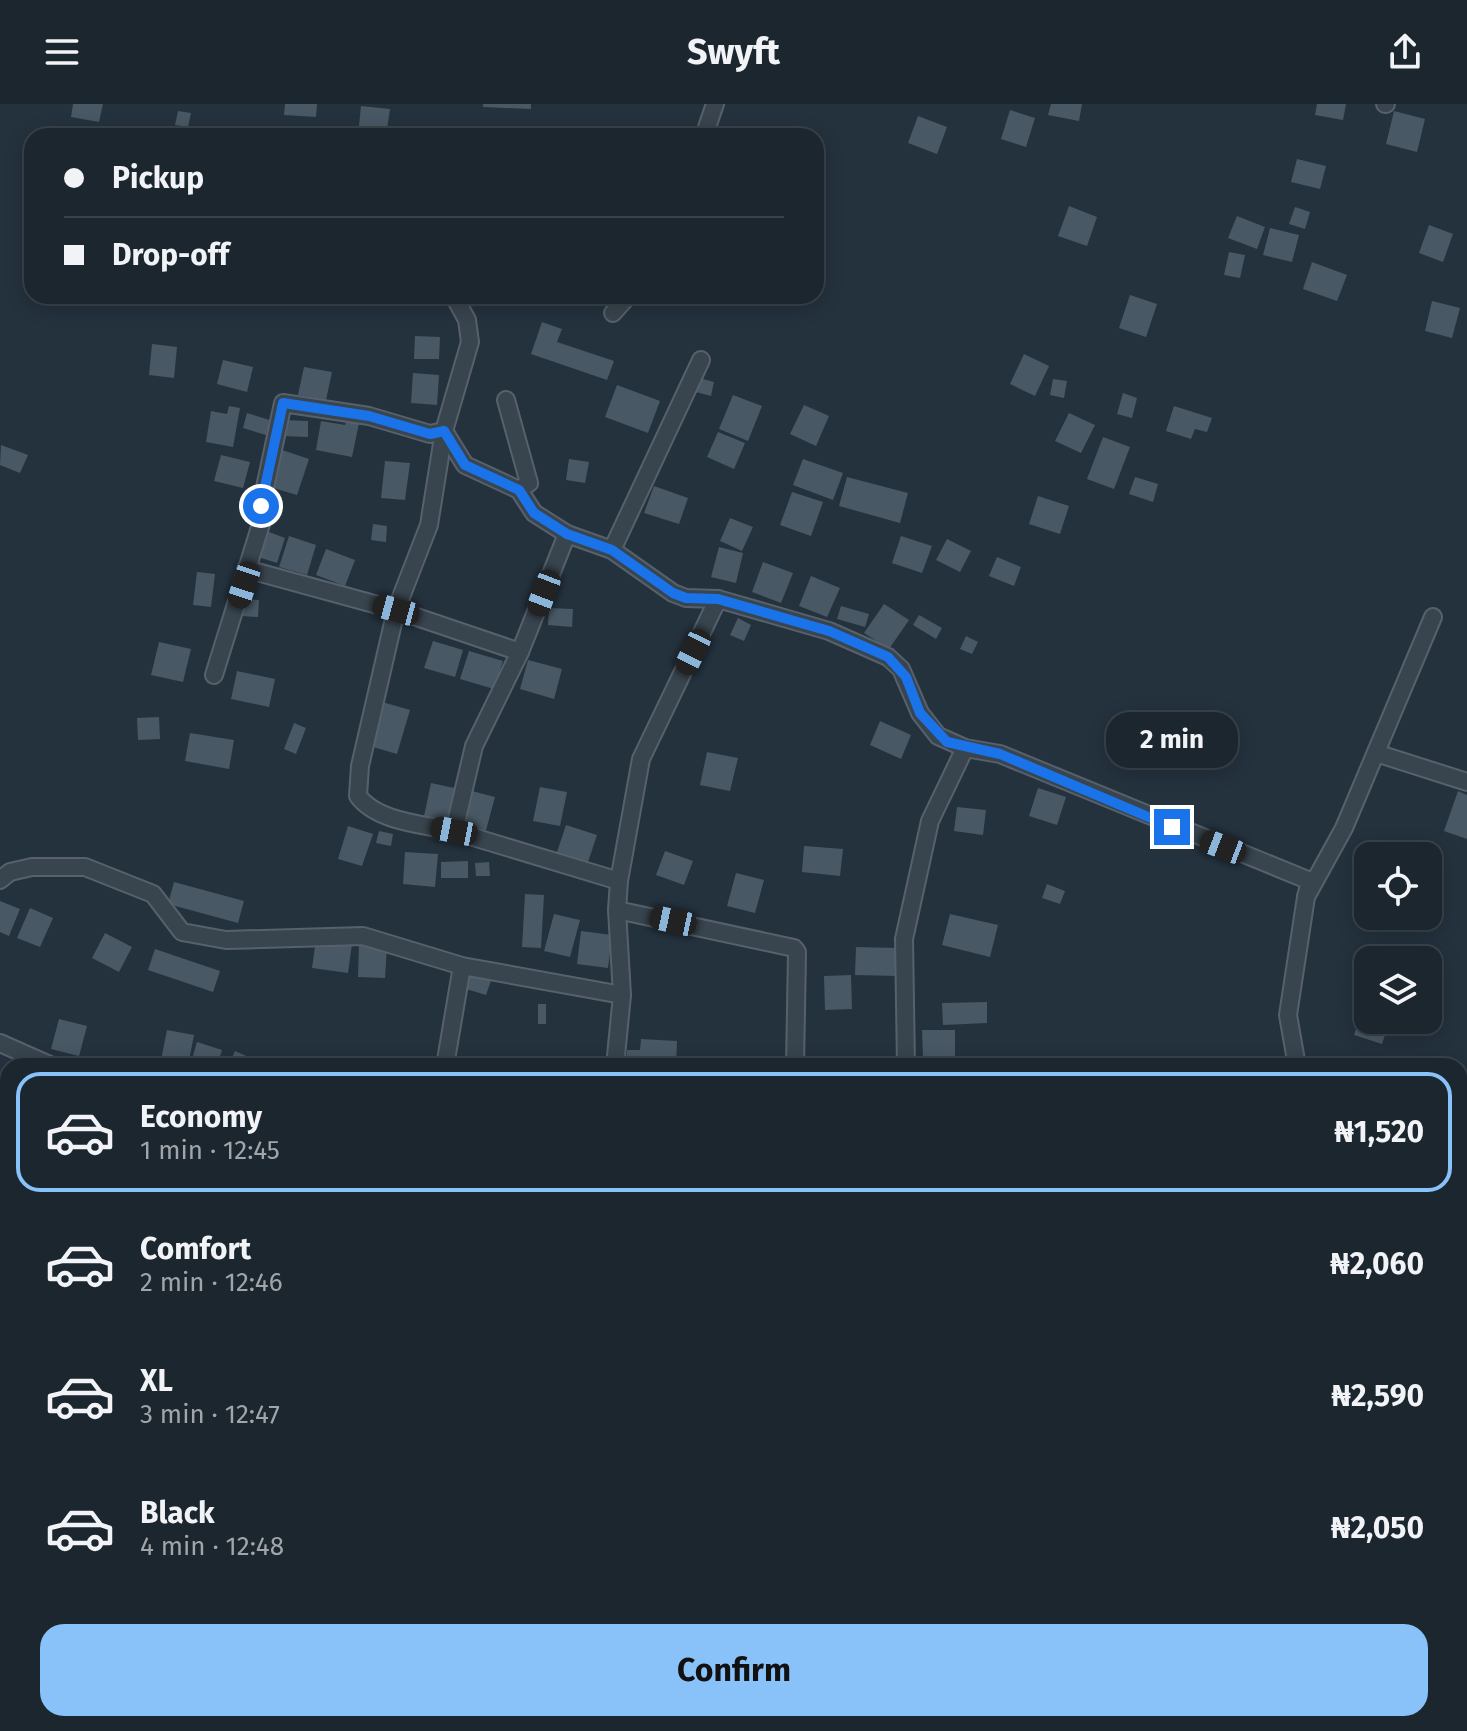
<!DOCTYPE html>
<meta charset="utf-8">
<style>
:root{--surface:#1b262e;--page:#28323a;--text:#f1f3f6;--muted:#a0a5aa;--line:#39434a;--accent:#89c1f9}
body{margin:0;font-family:"Fira Sans",sans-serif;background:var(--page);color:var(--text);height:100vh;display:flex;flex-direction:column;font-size:30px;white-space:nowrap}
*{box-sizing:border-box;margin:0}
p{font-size:26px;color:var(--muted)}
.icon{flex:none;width:44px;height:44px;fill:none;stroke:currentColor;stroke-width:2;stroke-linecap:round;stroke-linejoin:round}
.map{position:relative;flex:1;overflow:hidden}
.details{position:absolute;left:0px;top:954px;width:1468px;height:674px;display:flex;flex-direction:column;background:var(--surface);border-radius:24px 24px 0 0;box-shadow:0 4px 20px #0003,0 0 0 2px var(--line)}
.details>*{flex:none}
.banner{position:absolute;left:24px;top:24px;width:800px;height:176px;border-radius:24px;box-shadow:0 4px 20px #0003,0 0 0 2px var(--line);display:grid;align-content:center;height:176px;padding:0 40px;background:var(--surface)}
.buttons{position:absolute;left:1354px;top:738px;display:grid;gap:16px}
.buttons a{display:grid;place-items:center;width:88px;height:88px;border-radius:16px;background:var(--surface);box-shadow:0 4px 20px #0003,0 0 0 2px var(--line);font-size:40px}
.end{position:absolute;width:36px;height:36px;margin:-18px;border:10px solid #1a73e8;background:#fff;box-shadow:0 0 0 4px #fff}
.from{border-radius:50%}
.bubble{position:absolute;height:56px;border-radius:24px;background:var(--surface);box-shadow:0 4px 20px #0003,0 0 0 2px var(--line);font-size:26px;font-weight:700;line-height:56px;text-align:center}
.car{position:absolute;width:24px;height:48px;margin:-24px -12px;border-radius:10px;box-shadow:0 0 6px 2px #0007;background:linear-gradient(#222 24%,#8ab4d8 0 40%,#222 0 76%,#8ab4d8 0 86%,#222 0)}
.banner b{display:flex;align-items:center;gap:28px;height:76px;font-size:30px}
.banner b+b{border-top:2px solid var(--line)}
.banner i{width:20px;height:20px;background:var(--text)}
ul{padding:14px 0 0;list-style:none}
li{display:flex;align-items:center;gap:24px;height:120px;margin:0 16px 12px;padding:0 24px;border:4px solid transparent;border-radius:24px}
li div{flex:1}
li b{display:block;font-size:30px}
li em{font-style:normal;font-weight:700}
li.active{border-color:var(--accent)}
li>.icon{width:72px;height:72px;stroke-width:1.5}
.action{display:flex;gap:16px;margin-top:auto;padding:16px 40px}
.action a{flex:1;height:92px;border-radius:24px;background:var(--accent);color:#111;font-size:32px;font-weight:700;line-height:92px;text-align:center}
header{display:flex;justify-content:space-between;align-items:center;height:104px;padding:0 40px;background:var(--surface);font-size:36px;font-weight:700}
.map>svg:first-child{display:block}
.building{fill:#485864}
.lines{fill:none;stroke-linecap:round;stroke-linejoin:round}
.service-casing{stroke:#56616c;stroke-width:12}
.minor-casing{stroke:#56616c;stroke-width:20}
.service{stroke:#38444e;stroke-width:8}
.minor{stroke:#38444e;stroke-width:16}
.route{stroke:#1a73e8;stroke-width:10}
</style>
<header><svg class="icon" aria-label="menu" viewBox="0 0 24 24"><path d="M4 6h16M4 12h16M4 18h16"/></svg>Swyft<svg class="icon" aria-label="share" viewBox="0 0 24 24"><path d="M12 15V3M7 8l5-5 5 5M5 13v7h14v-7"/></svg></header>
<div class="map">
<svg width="1467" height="1627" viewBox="0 0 1467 1627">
<rect width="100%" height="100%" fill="#24323e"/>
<!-- building -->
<g class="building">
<polygon points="73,0 103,0 99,18 71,13"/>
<polygon points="285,0 317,0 316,13 284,11"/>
<polygon points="483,0 531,0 531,5 483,3"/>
<polygon points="1051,0 1082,0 1079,17 1048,11"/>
<polygon points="1317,0 1346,0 1343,16 1315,11"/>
<polygon points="361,2 390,5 386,32 358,32"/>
<polygon points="1010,6 1035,14 1026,43 1001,35"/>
<polygon points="178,7 191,9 188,23 175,21"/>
<polygon points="1394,7 1425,15 1417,48 1386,40"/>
<polygon points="918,12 947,23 937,50 908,39"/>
<polygon points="1297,55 1326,62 1320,85 1291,78"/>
<polygon points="1069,102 1097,113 1087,142 1058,132"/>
<polygon points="1295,103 1310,108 1305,125 1289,120"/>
<polygon points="1237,112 1265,123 1257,145 1228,134"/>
<polygon points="1429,121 1453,130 1443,158 1419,149"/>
<polygon points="1270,124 1299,131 1292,158 1263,151"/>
<polygon points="1229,148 1245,151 1240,174 1224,171"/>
<polygon points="1312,158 1347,171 1337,197 1303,185"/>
<polygon points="1130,191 1157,200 1146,233 1119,224"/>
<polygon points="1432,197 1460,204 1452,234 1425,227"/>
<polygon points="542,218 562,225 557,238 614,257 607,276 531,250"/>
<polygon points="415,232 440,233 439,255 414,255"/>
<polygon points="152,240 177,243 174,274 149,271"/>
<polygon points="1024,250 1049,262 1035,292 1010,280"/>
<polygon points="223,256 253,263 247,288 217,280"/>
<polygon points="304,263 332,268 326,296 298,291"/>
<polygon points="413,269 439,271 437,301 411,299"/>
<polygon points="696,273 714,278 711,292 692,287"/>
<polygon points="1053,275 1067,277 1064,294 1050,291"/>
<polygon points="617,281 660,297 648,329 605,313"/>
<polygon points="1123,289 1137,294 1132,314 1117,310"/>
<polygon points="733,291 762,302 748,337 719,325"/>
<polygon points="804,301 829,312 816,342 790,330"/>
<polygon points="229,302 240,304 233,343 206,338 211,307 227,310"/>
<polygon points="1174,302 1212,314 1207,328 1195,325 1191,335 1166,327"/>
<polygon points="247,309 273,317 269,332 243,324"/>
<polygon points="1069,309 1095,321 1081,349 1055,337"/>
<polygon points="282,316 308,317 308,333 282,332"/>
<polygon points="321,317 345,321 346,317 359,319 352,353 316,346"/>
<polygon points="718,328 745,339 734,365 707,353"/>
<polygon points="1103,333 1130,343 1114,385 1087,375"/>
<polygon points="1,341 28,351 20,369 0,361"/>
<polygon points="282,346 309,355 297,391 270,383"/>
<polygon points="221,351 250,358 243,384 214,377"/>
<polygon points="569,355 589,358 585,379 566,376"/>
<polygon points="803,355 843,369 833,396 793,381"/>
<polygon points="385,357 410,359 405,396 381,394"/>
<polygon points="847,373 908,389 900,419 839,402"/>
<polygon points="1135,373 1158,380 1153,398 1129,390"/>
<polygon points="654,382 688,394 679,420 644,409"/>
<polygon points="792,388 823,398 811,432 780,421"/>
<polygon points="1038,392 1069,402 1060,430 1029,420"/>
<polygon points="730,414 753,423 742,447 720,437"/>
<polygon points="373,420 387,422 386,438 371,436"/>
<polygon points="261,425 285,434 277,459 252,451"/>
<polygon points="289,432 316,441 307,471 279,463"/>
<polygon points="901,432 932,442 922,469 892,459"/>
<polygon points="947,435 971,447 960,468 936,456"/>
<polygon points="719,443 743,449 736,479 711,473"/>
<polygon points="326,445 355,456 345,482 316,471"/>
<polygon points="997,453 1021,463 1014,482 989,472"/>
<polygon points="763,458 793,469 781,499 752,488"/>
<polygon points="197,468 215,470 211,503 193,501"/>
<polygon points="811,472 840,484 827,513 799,502"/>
<polygon points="243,495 259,496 258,513 242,512"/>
<polygon points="884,500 909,516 889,545 864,529"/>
<polygon points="841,502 869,510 865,523 837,515"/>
<polygon points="549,504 573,505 572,523 548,521"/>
<polygon points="919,511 942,524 936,535 913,521"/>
<polygon points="738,514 751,521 744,537 730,531"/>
<polygon points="966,532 978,538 972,550 960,545"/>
<polygon points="433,537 463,546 455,573 424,564"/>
<polygon points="159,538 191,545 183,578 151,571"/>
<polygon points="469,547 503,557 494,585 460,575"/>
<polygon points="528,556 562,565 554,595 520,585"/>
<polygon points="237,567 275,575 269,603 231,595"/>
<polygon points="379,597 410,606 397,650 366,641"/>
<polygon points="159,613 160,635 138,636 137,614"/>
<polygon points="880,617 911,631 901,655 870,641"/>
<polygon points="294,619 306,624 296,650 284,645"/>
<polygon points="190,629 234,636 229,665 185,657"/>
<polygon points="707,648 738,654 730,687 700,681"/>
<polygon points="431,679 459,685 451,723 423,717"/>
<polygon points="540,683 567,688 560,722 533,717"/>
<polygon points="1038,684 1066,693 1057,721 1029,712"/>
<polygon points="468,686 495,693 485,730 458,723"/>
<polygon points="1458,687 1467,691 1467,735 1444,727"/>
<polygon points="957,703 986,706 983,731 954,727"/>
<polygon points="566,721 597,731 586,764 555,754"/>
<polygon points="348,722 373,730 362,762 338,755"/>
<polygon points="379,727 393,730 391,742 376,739"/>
<polygon points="804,742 843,745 840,772 802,768"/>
<polygon points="665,747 693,757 684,781 656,771"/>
<polygon points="405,748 438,750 435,783 403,780"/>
<polygon points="468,757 468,774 441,774 441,758"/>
<polygon points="489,758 490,772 476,772 475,759"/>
<polygon points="736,769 764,776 755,809 727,802"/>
<polygon points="174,778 244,797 238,819 168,800"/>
<polygon points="1047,780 1065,787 1060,800 1042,794"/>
<polygon points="525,790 544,791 541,844 522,843"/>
<polygon points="0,797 20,805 9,832 0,828"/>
<polygon points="30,804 53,814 40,843 17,834"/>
<polygon points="554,810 580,816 570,853 544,847"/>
<polygon points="950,810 998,821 990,853 942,841"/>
<polygon points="581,827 612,831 608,864 577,860"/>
<polygon points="105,829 132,843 119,868 92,854"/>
<polygon points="316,835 352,840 348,869 312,864"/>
<polygon points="359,840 387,842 385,874 358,873"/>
<polygon points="856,843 898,844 897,872 855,871"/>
<polygon points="155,845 220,867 213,888 148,866"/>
<polygon points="471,870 491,877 486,891 466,885"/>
<polygon points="851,871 852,905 825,906 824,872"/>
<polygon points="987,898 987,919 943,921 942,899"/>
<polygon points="1365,898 1368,916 1390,916 1382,940 1354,931"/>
<rect x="538" y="900" width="8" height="20"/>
<polygon points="59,915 87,922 79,952 51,945"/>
<polygon points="167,926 194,931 188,962 160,961"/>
<polygon points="922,926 955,926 955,955 923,955"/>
<polygon points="641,935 677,937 676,962 626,962 627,946 640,946"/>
<polygon points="197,938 222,946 217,962 190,962"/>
<polygon points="235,947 262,959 261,962 228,962"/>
<rect x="1460" y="1173" width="7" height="60"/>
<rect x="1460" y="1450" width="7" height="32"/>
<polygon points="1464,1572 1466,1609 1460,1609 1460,1573"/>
</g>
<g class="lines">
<defs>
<polyline id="service" points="1076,1627 1094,1627"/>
<g id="minor">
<polyline points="1385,0 1386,0"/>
<polyline points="704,32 715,0"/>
<path d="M454,192L467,216L470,238L444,327L429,421L396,506L360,662L358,692C379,720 429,720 460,729C513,745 566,761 619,777"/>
<polyline points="613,209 628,192"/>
<polyline points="506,296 529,379 519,386"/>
<polyline points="612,446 701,256"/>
<polyline points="246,465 396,506 520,548"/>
<polyline points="718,495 641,655 619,777 617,806 794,844 797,848 795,962"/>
<polyline points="214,571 261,420 261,402 283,299 369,312 430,330 444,327 465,361 519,386 534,409 567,430 612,446 673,489 686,494 718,495 829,527 888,553 901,565 920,609 938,632 965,644 1000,650 1310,777 1306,793"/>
<polyline points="1376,649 1467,678"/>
<polyline points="454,727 474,642 520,548 567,430"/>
<polyline points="0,776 10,768 32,763 85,763 153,790 182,828 226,836 363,832 462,862 622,891"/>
<polyline points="0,939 52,962"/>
<polyline points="445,962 462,862"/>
<polyline points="615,962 622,891 617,806"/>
<polyline points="906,962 904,835 930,717 965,644"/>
<polyline points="1297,962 1288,911 1306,793 1344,724 1433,513"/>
<polyline points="0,1213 8,1215"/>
<polyline points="1460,1276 1467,1276"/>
<polyline points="761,1627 776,1620"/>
</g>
</defs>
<!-- service casing -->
<use href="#service" class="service-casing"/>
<!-- minor casing -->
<use href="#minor" class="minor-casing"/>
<!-- service -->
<use href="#service" class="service"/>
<!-- minor -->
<use href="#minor" class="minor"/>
</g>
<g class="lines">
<!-- route -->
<polyline class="route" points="261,402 283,299 369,312 430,330 444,327 465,361 519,386 534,409 567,430 612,446 673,489 686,494 718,495 829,527 888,553 906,573 920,609 947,638 1000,650 1172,723"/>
</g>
</svg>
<div class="buttons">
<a><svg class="icon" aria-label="locate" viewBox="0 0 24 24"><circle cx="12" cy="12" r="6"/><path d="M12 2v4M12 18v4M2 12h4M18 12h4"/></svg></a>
<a><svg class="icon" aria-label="layers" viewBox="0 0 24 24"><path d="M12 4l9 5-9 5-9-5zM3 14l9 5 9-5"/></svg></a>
</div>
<i class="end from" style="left:261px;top:402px"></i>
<i class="end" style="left:1172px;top:723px"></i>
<div class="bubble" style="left:1106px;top:608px;width:132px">2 min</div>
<i class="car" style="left:244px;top:481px;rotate:198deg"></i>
<i class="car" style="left:544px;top:489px;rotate:201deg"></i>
<i class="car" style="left:396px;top:506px;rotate:285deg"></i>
<i class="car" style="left:693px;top:548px;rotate:206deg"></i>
<i class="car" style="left:454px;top:727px;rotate:281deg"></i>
<i class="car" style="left:1223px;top:743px;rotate:291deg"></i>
<i class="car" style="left:673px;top:817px;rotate:282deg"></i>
<div class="banner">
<b><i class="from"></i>Pickup</b>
<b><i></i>Drop-off</b>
</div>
<section class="details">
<ul>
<li class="active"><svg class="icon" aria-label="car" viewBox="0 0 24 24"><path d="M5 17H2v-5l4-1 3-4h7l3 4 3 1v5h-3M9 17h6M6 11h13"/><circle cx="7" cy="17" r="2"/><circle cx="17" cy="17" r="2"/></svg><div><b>Economy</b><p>1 min · 12:45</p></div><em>₦1,520</em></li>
<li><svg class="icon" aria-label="car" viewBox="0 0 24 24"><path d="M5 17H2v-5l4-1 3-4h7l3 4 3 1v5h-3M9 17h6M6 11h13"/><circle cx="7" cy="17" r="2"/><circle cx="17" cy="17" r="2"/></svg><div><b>Comfort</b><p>2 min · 12:46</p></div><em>₦2,060</em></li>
<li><svg class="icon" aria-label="car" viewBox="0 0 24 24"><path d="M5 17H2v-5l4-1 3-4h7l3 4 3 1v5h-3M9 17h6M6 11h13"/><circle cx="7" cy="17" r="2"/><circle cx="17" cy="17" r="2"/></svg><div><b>XL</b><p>3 min · 12:47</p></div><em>₦2,590</em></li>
<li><svg class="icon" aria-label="car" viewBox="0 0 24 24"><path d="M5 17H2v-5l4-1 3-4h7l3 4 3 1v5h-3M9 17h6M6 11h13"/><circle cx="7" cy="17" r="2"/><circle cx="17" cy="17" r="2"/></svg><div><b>Black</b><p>4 min · 12:48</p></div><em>₦2,050</em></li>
</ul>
<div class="action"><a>Confirm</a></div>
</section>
</div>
